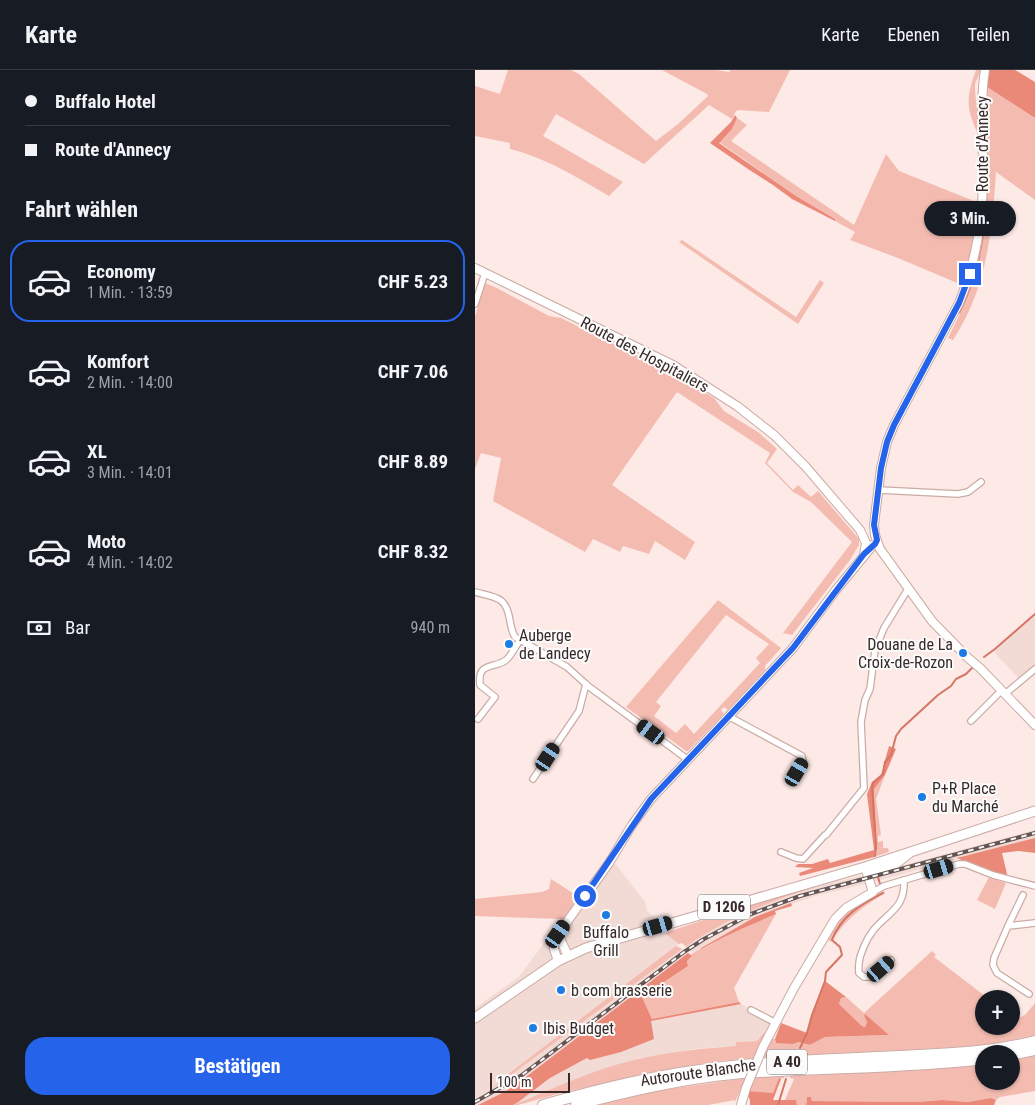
<!DOCTYPE html>
<html lang="de">
<meta charset="utf-8">
<style>
:root{--surface:#171b24;--page:#242831;--text:#f1f3f6;--muted:#9ea1a6;--line:#363941;--accent:#2563eb}
body{margin:0;font-family:"Roboto Condensed",sans-serif;background:var(--page);color:var(--text);height:100vh;display:flex;flex-direction:column;font-size:19px;white-space:nowrap}
*{box-sizing:border-box;margin:0}
p{font-size:16px;color:var(--muted)}
.icon{flex:none;width:28px;height:28px;fill:none;stroke:currentColor;stroke-width:2;stroke-linecap:round;stroke-linejoin:round}
.map{position:relative;flex:1;overflow:hidden}
.drawer{display:flex;flex-direction:column;background:var(--surface);width:475px}
.drawer>*{flex:none}
.guide{display:grid;align-content:center;height:110px;padding:0 25px;background:var(--surface)}
.controls{position:absolute;left:500px;top:920px;display:grid;gap:10px}
.controls a{display:grid;place-items:center;width:45px;height:45px;border-radius:50%;background:var(--surface);box-shadow:0 1px 4px #0004;font-size:25px}
.scale{position:absolute;left:15px;bottom:12px;width:80px;box-sizing:border-box;padding-left:5px;border:2px solid #362927;border-top:0;font-size:14px;line-height:18px;white-space:nowrap;color:#362927;-webkit-text-stroke:4px #fbfbfb;paint-order:stroke}
.end{position:absolute;width:22px;height:22px;margin:-11px;border:6px solid #2563eb;background:#fff;box-shadow:0 0 0 2px #fff}
.from{border-radius:50%}
.bubble{position:absolute;height:35px;border-radius:18px;background:var(--surface);box-shadow:0 1px 4px #0004;font-size:16px;font-weight:700;line-height:35px;text-align:center}
.car{position:absolute;width:15px;height:30px;margin:-15px -8px;border-radius:6px;box-shadow:0 0 4px 1px #0007;background:linear-gradient(#222 24%,#8ab4d8 0 40%,#222 0 76%,#8ab4d8 0 86%,#222 0)}
.guide b{display:flex;align-items:center;gap:18px;height:48px;font-size:19px}
.guide b+b{border-top:1px solid var(--line)}
.guide i{width:12px;height:12px;background:var(--text)}
ul{padding:0;list-style:none}
li{display:flex;align-items:center;gap:15px;height:82px;margin:0 10px 8px;padding:0 15px;border:2px solid transparent;border-radius:20px}
li div{flex:1}
li b{display:block;font-size:19px}
li em{font-style:normal;font-weight:700}
li.selected{border-color:var(--accent)}
li>.icon{width:45px;height:45px;stroke-width:1.5}
h2{padding:0 25px;font-size:22px;line-height:60px}
.pay{display:flex;align-items:center;gap:12px;height:55px;padding:0 25px;font-size:19px}
.pay p{margin-inline-start:auto}
.primary-button{display:flex;gap:10px;margin-top:auto;padding:10px 25px}
.primary-button a{flex:1;height:58px;border-radius:20px;background:var(--accent);color:#fff;font-size:20px;font-weight:700;line-height:58px;text-align:center}
header{display:flex;align-items:center;gap:30px;box-sizing:border-box;height:70px;padding:0 25px;background:var(--surface);border-bottom:1px solid var(--line)}
header strong{font-size:24px}
nav{display:flex;gap:28px;margin-inline-start:auto;font-size:18px}
main{display:flex;flex:1;min-height:0}
.map>svg:first-child{display:block}
.built{fill:#f2dad5}
.green{fill:#f4bcb1;fill-rule:evenodd}
.forest{fill:#eb8978}
.lines{fill:none;stroke-linecap:round;stroke-linejoin:round}
.stream{stroke:#d57665;stroke-width:2}
.street-casing{stroke:#cbaba5;stroke-width:8}
.secondary-casing{stroke:#cbaba5;stroke-width:10}
.primary-casing{stroke:#cbaba5;stroke-width:11}
.highway-casing{stroke:#cbaba5;stroke-width:12}
.street{stroke:#fff;stroke-width:5.5}
.secondary{stroke:#fff;stroke-width:8}
.primary{stroke:#fff;stroke-width:9}
.highway{stroke:#fff;stroke-width:10}
.rail-casing{stroke:#645553;stroke-width:4}
.rail{stroke:#fbfbfb;stroke-width:2;stroke-dasharray:5.5;stroke-linecap:butt}
.secondary-bridge-casing{stroke:#cbaba5;stroke-width:10;stroke-linecap:butt}
.secondary-bridge{stroke:#fff;stroke-width:8}
.route{stroke:#2563eb;stroke-width:6}
.poi-dot{fill:#1d7be4;stroke:#fbfbfb;stroke-width:2}
.labels{text-anchor:middle;stroke-width:4;stroke-linejoin:round;paint-order:stroke}
.shield{fill:#fbfbfb;stroke:#716867;stroke-width:1}
.shield-label{font-size:15px;font-weight:bold;fill:#362927}
.street-label{font-size:16px;fill:#362927;stroke:#fbfbfb}
.poi-label{font-size:16px;fill:#362927;stroke:#fbfbfb;text-anchor:start}
</style>
<header>
<strong>Karte</strong>
<nav><a>Karte</a><a>Ebenen</a><a>Teilen</a></nav>
</header>
<main>
<section class="drawer">
<div class="guide">
<b><i class="from"></i>Buffalo Hotel</b>
<b><i></i>Route d'Annecy</b>
</div>
<h2>Fahrt wählen</h2>
<ul>
<li class="selected"><svg class="icon" aria-label="car" viewBox="0 0 24 24"><path d="M5 17H2v-5l4-1 3-4h7l3 4 3 1v5h-3M9 17h6M6 11h13"/><circle cx="7" cy="17" r="2"/><circle cx="17" cy="17" r="2"/></svg><div><b>Economy</b><p>1 Min. · 13:59</p></div><em>CHF 5.23</em></li>
<li><svg class="icon" aria-label="car" viewBox="0 0 24 24"><path d="M5 17H2v-5l4-1 3-4h7l3 4 3 1v5h-3M9 17h6M6 11h13"/><circle cx="7" cy="17" r="2"/><circle cx="17" cy="17" r="2"/></svg><div><b>Komfort</b><p>2 Min. · 14:00</p></div><em>CHF 7.06</em></li>
<li><svg class="icon" aria-label="car" viewBox="0 0 24 24"><path d="M5 17H2v-5l4-1 3-4h7l3 4 3 1v5h-3M9 17h6M6 11h13"/><circle cx="7" cy="17" r="2"/><circle cx="17" cy="17" r="2"/></svg><div><b>XL</b><p>3 Min. · 14:01</p></div><em>CHF 8.89</em></li>
<li><svg class="icon" aria-label="car" viewBox="0 0 24 24"><path d="M5 17H2v-5l4-1 3-4h7l3 4 3 1v5h-3M9 17h6M6 11h13"/><circle cx="7" cy="17" r="2"/><circle cx="17" cy="17" r="2"/></svg><div><b>Moto</b><p>4 Min. · 14:02</p></div><em>CHF 8.32</em></li>
</ul>
<div class="pay"><svg class="icon" aria-label="cash" viewBox="0 0 24 24"><path d="M3 7h18v10H3z"/><circle cx="12" cy="12" r="2"/></svg>Bar<p>940 m</p></div>
<div class="primary-button"><a>Bestätigen</a></div>
</section>
<div class="map">
<svg width="560" height="1035" viewBox="0 0 560 1035">
<rect width="100%" height="100%" fill="#fde9e5"/>
<!-- built -->
<g class="built">
<polygon points="560,545 560,603 548,613 519,582"/>
<polygon points="560,760 560,768 398,812 397,809 397,804 418,798"/>
<polygon points="132,788 142,796 170,832 172,841 179,847 183,856 204,874 201,876 213,883 52,1006 31,1021 3,1035 0,1035 0,938 44,907"/>
<polygon points="385,806 389,808 391,814 340,826 299,840 265,855 218,882 211,877 237,860 279,839 340,817"/>
<polygon points="266,934 298,951 282,971 261,972 261,976 219,979 163,989 125,1001 42,1033 75,1008 112,988 115,990 176,951"/>
</g>
<!-- green -->
<g class="green">
<path d="M33,0H96L104,4L181,71L203,54L233,26L232,24L187,0H241L254,2L256,0H315L294,42L264,40L261,41L257,49L234,35L169,94L81,44L68,66L148,112L134,126C102,107 71,88 35,79V73L0,66V16L25,24Z"/>
<path d="M501,0H506L500,14V20L502,41L503,64C491,38 491,27 501,0Z"/>
<path d="M512,17L560,48V130L521,102C517,163 512,218 478,270L473,268L493,228L502,200L508,169L514,109Z"/>
<polygon points="262,48 272,55 256,71 379,155 411,84 424,101 504,133 495,186 487,215 423,188 375,170 380,162 360,151 360,149 321,126 244,72 257,59"/>
<polygon points="207,170 321,247 345,210 349,213 323,254 204,172"/>
<polygon points="10,213 22,218 74,246 86,248 192,300 191,304 194,306 198,303 239,328 249,341 283,362 302,379 292,393 318,420 323,415 336,427 343,421 384,469 384,475 375,490 317,565 308,563 377,472 336,432 318,422 290,393 295,383 202,322 137,415 220,472 210,490 180,471 174,484 148,476 145,482 118,469 110,482 18,431 26,388 6,383 0,399 0,246"/>
<path d="M243,530L306,578L290,596V600L253,640L249,637L246,640L249,644L213,681H211L151,637ZM251,545L294,574L281,588L285,593L219,664L210,654L201,663L179,646L186,636L181,632Z"/>
<polygon points="410,705 401,729 406,765 403,766 403,772 408,771 408,778 413,778 414,782 399,787 399,780 402,780 399,719"/>
<polygon points="514,807 531,813 520,839 502,830"/>
<polygon points="76,809 104,827 88,849 0,846 0,829 67,822 74,819"/>
<path d="M340,817C294,832 250,849 211,877L207,873L204,874L190,863L264,838Z"/>
<path d="M409,821L410,823C386,838 372,848 356,872L351,868L365,848L376,839Z"/>
<path d="M301,844L259,918L264,932L177,949L167,927L213,896L212,891L217,886L215,885L226,878L228,879C251,865 276,855 301,844Z"/>
<polygon points="201,876 207,879 18,1018 28,1008"/>
<polygon points="457,881 461,885 459,887 514,929 509,929 509,956 536,956 536,945 546,947 551,944 560,933 560,965 518,974 487,977 288,987 295,969 300,969 301,973 323,972 335,975 350,967 414,965 390,945 389,946 392,952 390,957 387,956 364,934 366,928 371,927 389,943"/>
<path d="M293,958L280,988L244,991L182,1001L86,1023L43,1035H38C73,1021 108,1004 144,994C182,983 221,979 261,976V972L282,971Z"/>
<polygon points="560,986 560,1021 525,1027 521,1030 516,1028 493,1032 467,1030 442,1032 337,1031 336,1027 332,1027 331,1035 322,1035 321,1030 310,1030 319,1009 315,1008 315,1006 447,1000 509,995 509,1011 536,1011 536,991"/>
<polygon points="309,1006 309,1008 304,1009 298,1023 274,1021 279,1008"/>
<polygon points="271,1008 260,1032 260,1030 233,1035 121,1035 187,1020"/>
</g>
<!-- forest -->
<g class="forest">
<polygon points="514,0 540,0 560,12 560,48 512,17"/>
<path d="M511,44H512C514,111 517,182 485,244L483,243C517,183 512,110 511,44Z"/>
<polygon points="260,45 262,48 257,59 244,73 321,126 360,149 360,151 317,129 298,115 273,99 235,73 256,52"/>
<polygon points="414,676 421,679 410,705 399,719 402,780 399,780 399,787 325,806 324,803 338,798 320,797 323,794 337,794 353,789 355,793 399,780 392,724 397,712 406,705"/>
<polygon points="560,768 560,783 544,781 527,783 533,808 518,804 482,788"/>
<path d="M316,833L317,836L300,841L301,844C276,855 251,865 227,879L226,878L280,847Z"/>
<polygon points="213,883 217,886 212,891 213,896 167,927 177,949 264,932 266,934 176,951 179,969 146,982 115,990 112,988 75,1008 42,1033 38,1035 3,1035 31,1021 52,1006"/>
<polygon points="350,911 371,927 366,928 364,934 387,956 390,957 392,952 389,946 390,944 414,965 350,967 335,975 323,972 318,974 301,973 300,969 306,953 332,963 337,945"/>
<polygon points="304,1008 306,1009 298,1030 321,1030 322,1035 275,1035 275,1030 273,1026 274,1021 298,1023"/>
<polygon points="332,1027 336,1027 337,1031 442,1032 467,1030 493,1032 516,1028 521,1030 519,1035 331,1035"/>
</g>
<g class="lines">
<!-- stream -->
<g class="stream">
<polyline points="509,587 520,579 560,544"/>
<polyline points="400,786 401,775 397,717 398,713 408,704 410,692 416,685 421,666 426,659 463,625 476,616 481,609 491,604 498,597"/>
<polyline points="403,807 405,814"/>
<path d="M325,978L332,963L337,945L350,911L351,902L367,885L365,877L357,870C366,846 386,834 408,823"/>
<polyline points="303,1035 311,1009"/>
</g>
<defs>
<g id="street">
<polyline points="0,234 10,203"/>
<polyline points="404,420 483,424 493,422 506,412"/>
<path d="M0,522C22,528 31,526 35,551C36,557 37,562 40,567L92,597L113,616L212,689"/>
<polyline points="530,624 560,599"/>
<polyline points="253,646 327,686 328,692 316,711"/>
<path d="M3,649L20,627L5,615C2,591 20,599 31,590C36,586 41,576 45,570"/>
<polyline points="496,651 527,620"/>
<polyline points="58,709 104,641 111,614"/>
<polyline points="306,782 321,788 328,789 350,765 351,765 389,718 386,652 390,630 395,619 400,580 409,558 433,519"/>
<polyline points="398,822 409,816 484,794 490,794 518,805 560,816"/>
<polyline points="533,856 548,825"/>
<path d="M416,890L396,907H389L384,903C383,897 384,893 385,887C389,874 395,862 405,853C420,839 430,833 429,810"/>
<polyline points="554,924 522,903 518,895 519,888 533,856 560,853"/>
<polyline points="276,940 301,953"/>
</g>
<g id="secondary">
<path d="M510,0C504,38 509,76 508,114C507,155 500,195 484,233L419,355L412,372L406,398L399,455L400,465L405,479L457,551L492,587L505,598L560,655"/>
<polyline points="0,198 198,295 262,336 299,365 331,397 385,460 391,473 389,485"/>
<polyline points="392,803 421,794 435,783"/>
<polyline points="83,864 93,886"/>
<polyline points="83,891 79,879 79,870 134,793 157,755 176,729 318,578 361,520 398,475"/>
<polyline points="288,977 319,918 360,849 371,838 398,822 390,797"/>
<polyline points="266,1035 271,1018"/>
</g>
<polyline id="primary" points="0,948 83,891 111,878 390,797 560,741"/>
<g id="highway">
<polyline points="536,985 560,980"/>
<path d="M68,1035C142,1014 215,997 292,993C342,989 393,988 443,985C482,983 522,981 560,971"/>
<path d="M101,1035C153,1021 205,1009 258,1004C341,997 426,999 509,989"/>
</g>
</defs>
<!-- street casing -->
<use href="#street" class="street-casing"/>
<!-- secondary casing -->
<use href="#secondary" class="secondary-casing"/>
<!-- primary casing -->
<use href="#primary" class="primary-casing"/>
<!-- highway casing -->
<use href="#highway" class="highway-casing"/>
<!-- street -->
<use href="#street" class="street"/>
<!-- secondary -->
<use href="#secondary" class="secondary"/>
<!-- primary -->
<use href="#primary" class="primary"/>
<!-- highway -->
<use href="#highway" class="highway"/>
<defs>
<polyline id="rail" points="0,1032 47,1005 209,882 229,869 276,844 325,826 560,763"/>
</defs>
<!-- rail casing -->
<use href="#rail" class="rail-casing"/>
<!-- rail -->
<use href="#rail" class="rail"/>
<defs>
<polyline id="secondary-bridge" points="271,1018 288,977"/>
</defs>
<!-- secondary-bridge casing -->
<use href="#secondary-bridge" class="secondary-bridge-casing"/>
<!-- secondary-bridge -->
<use href="#secondary-bridge" class="secondary-bridge"/>
</g>
<g class="lines">
<!-- route -->
<polyline class="route" points="110,826 176,729 318,578 389,484 400,474 402,470 399,455 406,398 412,372 419,355 484,233 495,204"/>
</g>
<!-- markers -->
<g class="poi-dot">
<circle cx="34" cy="574" r="5"/>
<circle cx="488" cy="583" r="5"/>
<circle cx="447" cy="727" r="5"/>
<circle cx="131" cy="845" r="5"/>
<circle cx="86" cy="920" r="5"/>
<circle cx="58" cy="958" r="5"/>
</g>
<g class="labels">
<!-- shield labels -->
<g class="shield">
<rect x="223" y="824.5" width="52" height="25" rx="4"/>
<rect x="292" y="979.5" width="40" height="25" rx="4"/>
</g>
<g class="shield-label">
<text x="249" y="842">D 1206</text>
<text x="312" y="997">A 40</text>
</g>
<!-- street labels -->
<g class="street-label">
<text transform="translate(507 74) rotate(-90)" y="6">Route d'Annecy</text>
<text transform="translate(170 284) rotate(28)" y="6">Route des Hospitaliers</text>
<text transform="translate(223 1002) rotate(-8)" y="6">Autoroute Blanche</text>
</g>
<!-- poi labels -->
<g class="poi-label">
<text x="44" y="571">Auberge<tspan x="44" dy="18">de Landecy</tspan></text>
<text x="478" y="580" text-anchor="end">Douane de La<tspan x="478" dy="18">Croix-de-Rozon</tspan></text>
<text x="457" y="724">P+R Place<tspan x="457" dy="18">du Marché</tspan></text>
<text x="131" y="868" text-anchor="middle">Buffalo<tspan x="131" dy="18">Grill</tspan></text>
<text x="96" y="926">b com brasserie</text>
<text x="68" y="964">Ibis Budget</text>
</g>
</g>
</svg>
<div class="controls">
<a>+</a>
<a>−</a>
</div>
<div class="scale">100 m</div>
<i class="end from" style="left:110px;top:826px"></i>
<i class="end" style="left:495px;top:204px"></i>
<div class="bubble" style="left:449px;top:131px;width:92px">3 Min.</div>
<i class="car" style="left:176px;top:662px;rotate:306deg"></i>
<i class="car" style="left:73px;top:687px;rotate:33deg"></i>
<i class="car" style="left:322px;top:702px;rotate:30deg"></i>
<i class="car" style="left:464px;top:799px;rotate:73deg"></i>
<i class="car" style="left:183px;top:856px;rotate:74deg"></i>
<i class="car" style="left:83px;top:864px;rotate:35deg"></i>
<i class="car" style="left:406px;top:899px;rotate:49deg"></i>
</div>
</main>
